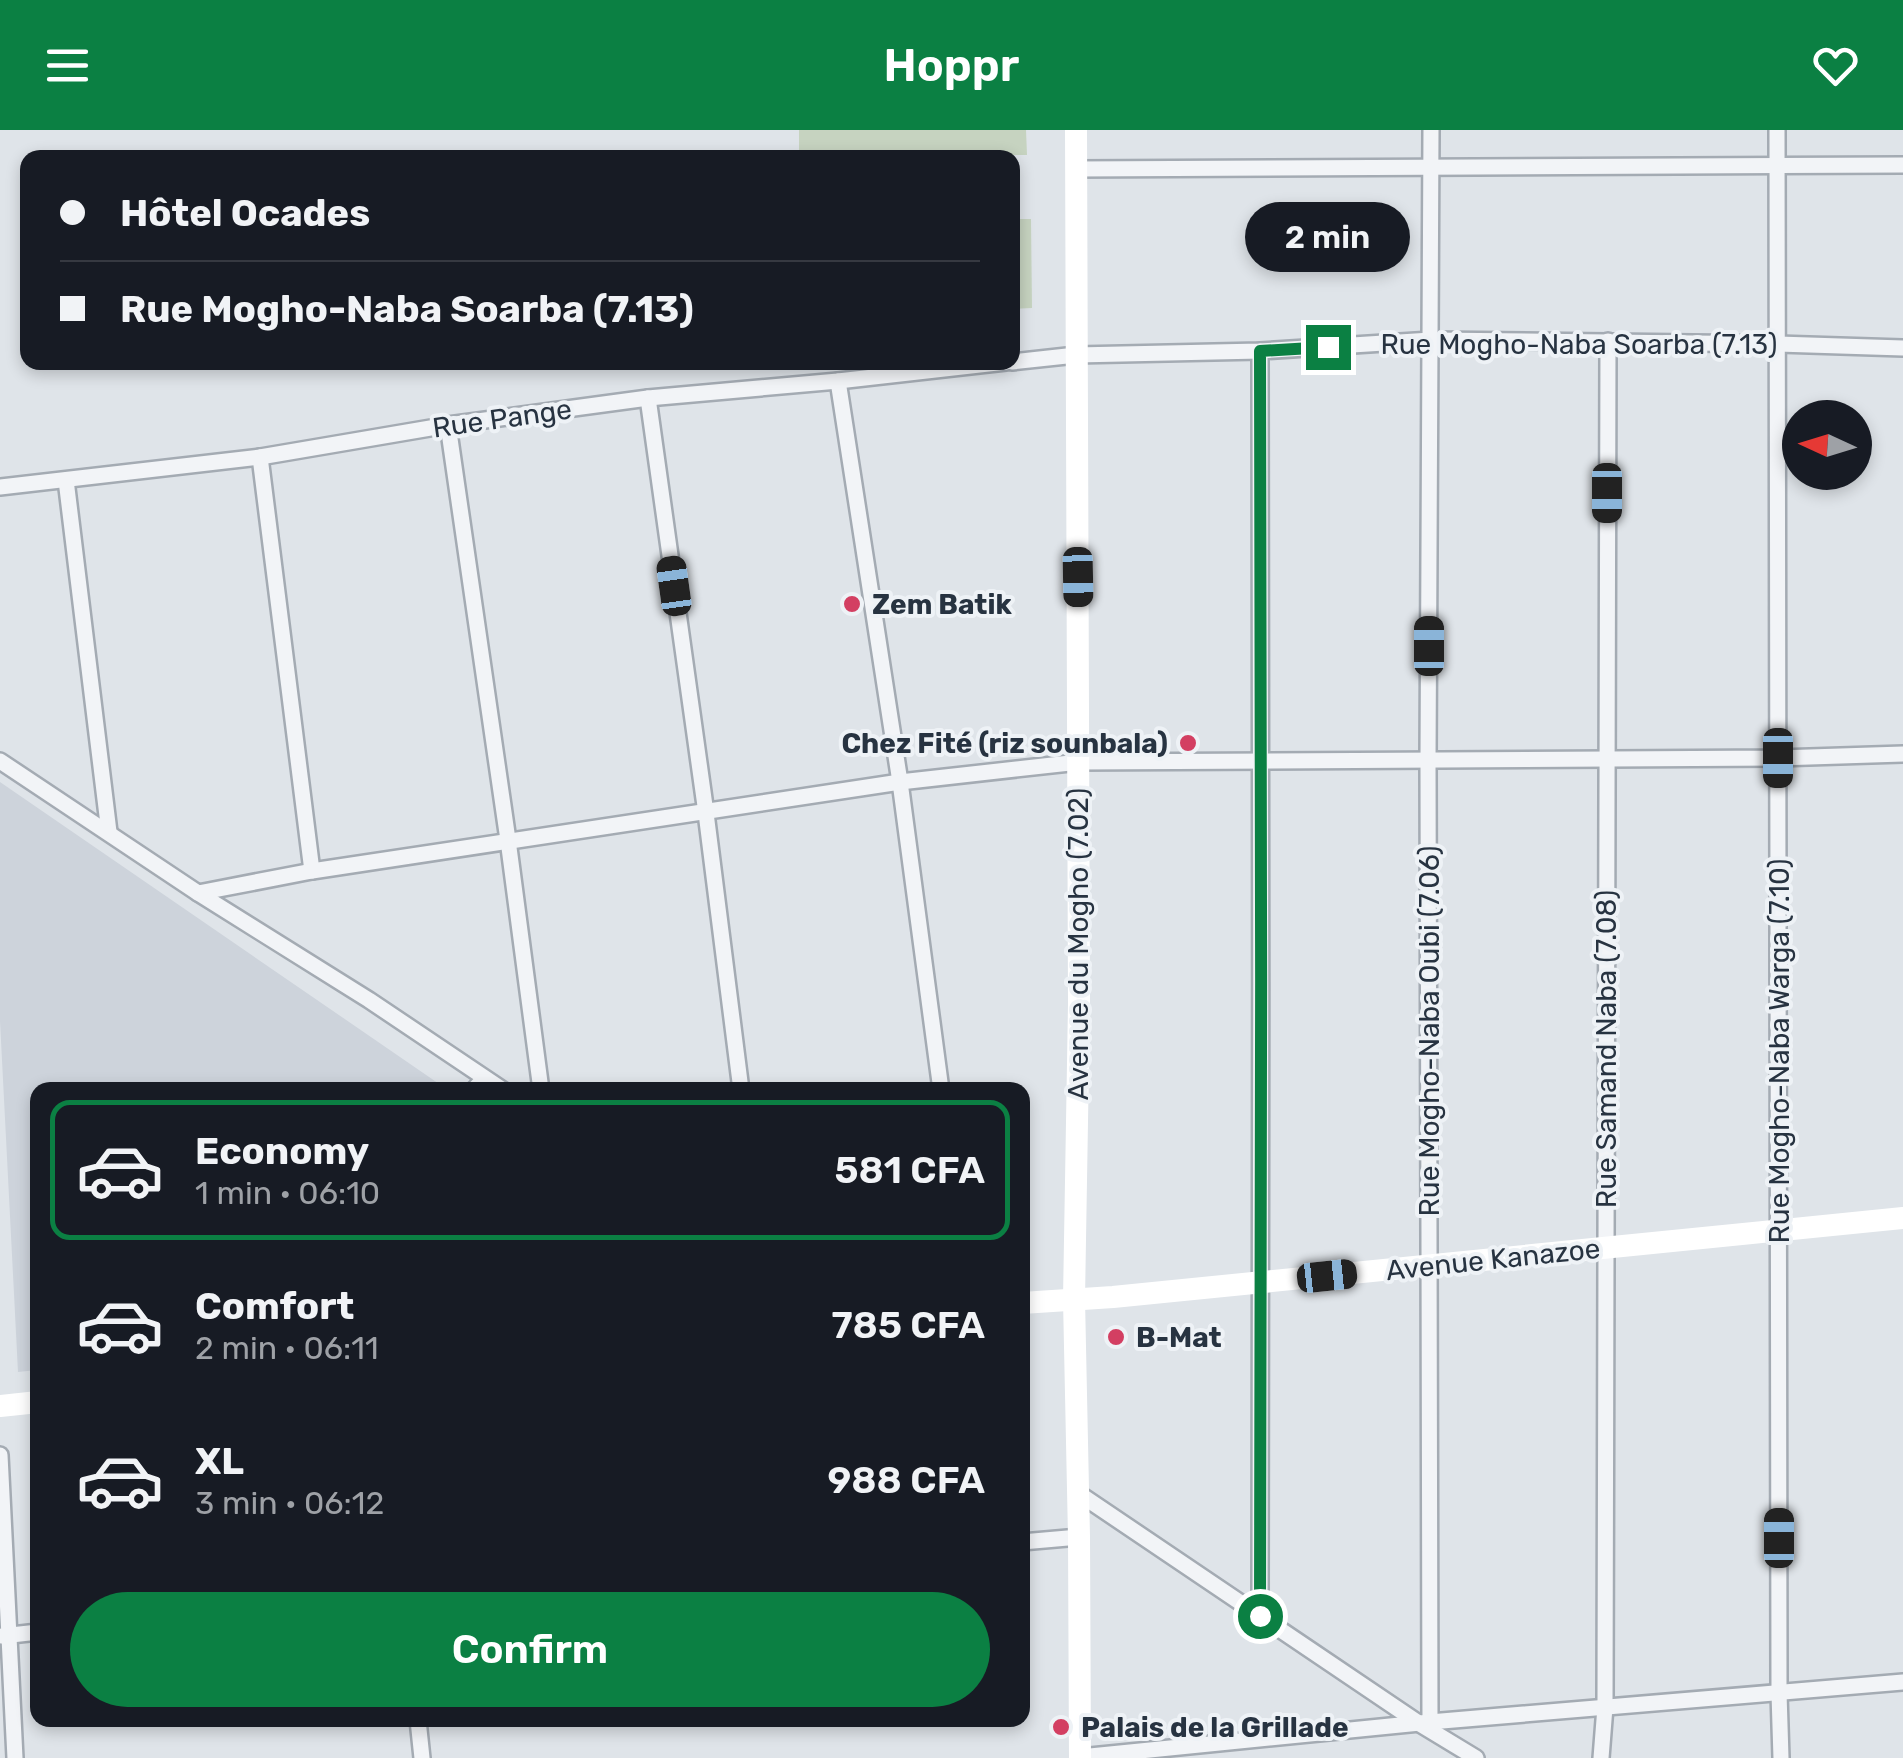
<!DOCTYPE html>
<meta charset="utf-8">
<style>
:root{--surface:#171b24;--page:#242831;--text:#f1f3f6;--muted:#9ea1a6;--line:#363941;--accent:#0b8043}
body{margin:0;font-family:Rubik,sans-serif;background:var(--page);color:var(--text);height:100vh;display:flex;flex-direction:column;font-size:38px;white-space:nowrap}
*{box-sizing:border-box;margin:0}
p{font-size:32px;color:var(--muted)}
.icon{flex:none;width:55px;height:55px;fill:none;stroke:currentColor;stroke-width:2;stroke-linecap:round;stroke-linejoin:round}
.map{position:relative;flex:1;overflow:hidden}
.panel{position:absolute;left:30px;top:952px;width:1000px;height:645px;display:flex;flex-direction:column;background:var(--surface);border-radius:20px;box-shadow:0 5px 15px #0003}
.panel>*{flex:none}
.top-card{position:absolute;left:20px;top:20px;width:1000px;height:220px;border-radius:20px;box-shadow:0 5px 15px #0003;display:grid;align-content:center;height:220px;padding:0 40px;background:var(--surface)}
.needle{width:65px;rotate:274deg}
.buttons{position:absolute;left:1782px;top:270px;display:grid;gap:20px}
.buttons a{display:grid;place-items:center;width:90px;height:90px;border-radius:50%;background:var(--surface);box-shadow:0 5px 15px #0003;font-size:50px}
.end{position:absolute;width:45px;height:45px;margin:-22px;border:12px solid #0b8043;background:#fff;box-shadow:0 0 0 5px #fff}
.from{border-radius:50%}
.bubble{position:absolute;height:70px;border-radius:35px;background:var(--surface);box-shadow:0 5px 15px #0003;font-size:32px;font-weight:600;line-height:70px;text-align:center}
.car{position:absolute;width:30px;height:60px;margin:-30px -15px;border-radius:12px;box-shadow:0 0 8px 2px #0007;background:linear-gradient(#222 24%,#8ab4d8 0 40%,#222 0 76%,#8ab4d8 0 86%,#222 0)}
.top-card b{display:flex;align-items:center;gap:35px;height:95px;font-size:38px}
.top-card b+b{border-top:2px solid var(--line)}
.top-card i{width:25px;height:25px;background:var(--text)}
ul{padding:18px 0 0;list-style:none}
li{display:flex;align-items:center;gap:30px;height:140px;margin:0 20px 15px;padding:0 20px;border:5px solid transparent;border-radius:20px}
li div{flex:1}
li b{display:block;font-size:38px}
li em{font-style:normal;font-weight:600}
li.active{border-color:var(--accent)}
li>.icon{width:90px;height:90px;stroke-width:1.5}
.action{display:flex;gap:20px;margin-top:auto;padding:20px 40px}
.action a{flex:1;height:115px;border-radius:60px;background:var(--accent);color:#fff;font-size:40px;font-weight:600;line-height:115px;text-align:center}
header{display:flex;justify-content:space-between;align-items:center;height:130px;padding:0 40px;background:var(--accent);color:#fff;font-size:45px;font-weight:600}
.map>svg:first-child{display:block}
.built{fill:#cdd3db}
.green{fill:#c6d3c0}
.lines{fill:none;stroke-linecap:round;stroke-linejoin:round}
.lane-casing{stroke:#a4abb3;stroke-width:12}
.street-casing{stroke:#a4abb3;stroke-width:20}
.lane{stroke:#f2f4f7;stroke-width:8}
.street{stroke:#f2f4f7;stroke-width:15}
.secondary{stroke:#fff;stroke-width:22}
.route{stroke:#0b8043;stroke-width:12}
.poi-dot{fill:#d33f62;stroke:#eef2f6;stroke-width:4}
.labels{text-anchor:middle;stroke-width:8;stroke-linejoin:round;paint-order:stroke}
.street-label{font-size:28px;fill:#273341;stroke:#eef2f6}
.poi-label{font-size:28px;font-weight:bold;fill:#273341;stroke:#eef2f6;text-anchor:start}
</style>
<header><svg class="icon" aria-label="menu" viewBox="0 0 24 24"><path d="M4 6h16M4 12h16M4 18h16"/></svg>Hoppr<svg class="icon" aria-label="heart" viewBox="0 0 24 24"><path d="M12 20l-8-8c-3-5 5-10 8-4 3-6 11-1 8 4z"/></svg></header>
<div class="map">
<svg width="1903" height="1628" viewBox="0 0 1903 1628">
<rect width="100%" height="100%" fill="#dfe4e9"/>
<!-- built -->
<polygon class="built" points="0,652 448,960 38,960 37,1240 18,1242 0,891"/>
<!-- green -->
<g class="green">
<polygon points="799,0 1026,0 1027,25 799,27"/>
<polygon points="1013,89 1031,89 1032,178 1013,179"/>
</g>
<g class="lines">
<defs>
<polyline id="lane" points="468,960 482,946"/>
<g id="street">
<polyline points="1777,0 1779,1563 1781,1628"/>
<polyline points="1076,39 1903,35"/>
<path d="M1260,221C1263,643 1259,1064 1260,1486"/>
<polyline points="1012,232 1076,225 1260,221 1431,210 1778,214 1903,218"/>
<polyline points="838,251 900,652 941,960"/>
<polyline points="648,268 706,683 741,960"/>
<polyline points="448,295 508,710 541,960"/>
<polyline points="260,327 312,741"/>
<polyline points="66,350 109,702"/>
<polyline points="0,357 260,327 448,295 648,268 838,251 1006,232"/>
<polyline points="0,631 198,763 369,870 503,960"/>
<polyline points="198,763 312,741 900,652 1079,632 1778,628 1903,624"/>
<polyline points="0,1325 15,1628"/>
<polyline points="1078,1363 1420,1594 1476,1628"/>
<polyline points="1022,1412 1079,1407"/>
<polyline points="2,1506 38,1502"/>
<polyline points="418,1590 422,1628"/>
<polyline points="1430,1592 1428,630 1431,0"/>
<polyline points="1080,1627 1430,1592 1903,1552"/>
<polyline points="1601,1628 1605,1577 1608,211"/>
</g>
</defs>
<!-- lane casing -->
<use href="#lane" class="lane-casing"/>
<!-- street casing -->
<use href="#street" class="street-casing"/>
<!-- lane -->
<use href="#lane" class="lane"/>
<!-- street -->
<use href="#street" class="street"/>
<!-- secondary -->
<g class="secondary">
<polyline points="1076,0 1079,874 1074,1169 1079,1407 1080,1628"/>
<polyline points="1022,1173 1113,1167 1903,1088"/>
<polyline points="0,1276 38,1272"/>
</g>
</g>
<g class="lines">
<!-- route -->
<path class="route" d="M1260,1486C1260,1064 1263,643 1260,221L1328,217"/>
</g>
<!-- markers -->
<g class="poi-dot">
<circle cx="852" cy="474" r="10"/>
<circle cx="1188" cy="613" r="10"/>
<circle cx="1116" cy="1207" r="10"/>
<circle cx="1061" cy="1597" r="10"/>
</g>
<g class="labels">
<!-- street labels -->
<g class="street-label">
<text x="1579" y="224">Rue Mogho-Naba Soarba (7.13)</text>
<text transform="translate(502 288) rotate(-8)" y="10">Rue Pange</text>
<text transform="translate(1078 814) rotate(-90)" y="10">Avenue du Mogho (7.02)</text>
<text transform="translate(1429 901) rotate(-90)" y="10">Rue Mogho-Naba Oubi (7.06)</text>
<text transform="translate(1606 919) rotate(-90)" y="10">Rue Samand Naba (7.08)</text>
<text transform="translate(1779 921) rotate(-90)" y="10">Rue Mogho-Naba Warga (7.10)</text>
<text transform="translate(1493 1129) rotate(-6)" y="10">Avenue Kanazoe</text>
</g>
<!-- poi labels -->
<g class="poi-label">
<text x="872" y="484">Zem Batik</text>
<text x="1168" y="623" text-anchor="end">Chez Fité (riz sounbala)</text>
<text x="1136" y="1217">B-Mat</text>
<text x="1081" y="1607">Palais de la Grillade</text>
</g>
</g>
</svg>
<div class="buttons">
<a><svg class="needle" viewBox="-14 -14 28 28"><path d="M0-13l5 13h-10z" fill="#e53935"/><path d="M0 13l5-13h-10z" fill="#9ea1a6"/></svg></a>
</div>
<i class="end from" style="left:1260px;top:1486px"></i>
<i class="end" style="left:1328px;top:217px"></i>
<div class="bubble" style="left:1245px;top:72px;width:165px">2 min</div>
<i class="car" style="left:1607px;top:363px;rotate:180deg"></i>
<i class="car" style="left:1078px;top:447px;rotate:179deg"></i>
<i class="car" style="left:674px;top:456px;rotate:352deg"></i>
<i class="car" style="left:1429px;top:516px;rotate:0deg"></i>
<i class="car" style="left:1778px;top:628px;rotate:180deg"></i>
<i class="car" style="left:1327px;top:1146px;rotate:84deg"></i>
<i class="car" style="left:1779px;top:1408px;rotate:0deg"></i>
<div class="top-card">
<b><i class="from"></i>Hôtel Ocades</b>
<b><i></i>Rue Mogho-Naba Soarba (7.13)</b>
</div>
<section class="panel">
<ul>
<li class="active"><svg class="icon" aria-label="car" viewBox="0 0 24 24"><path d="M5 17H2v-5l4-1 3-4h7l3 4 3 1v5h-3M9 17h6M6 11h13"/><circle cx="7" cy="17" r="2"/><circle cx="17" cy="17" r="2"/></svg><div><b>Economy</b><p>1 min · 06:10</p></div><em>581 CFA</em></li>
<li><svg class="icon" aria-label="car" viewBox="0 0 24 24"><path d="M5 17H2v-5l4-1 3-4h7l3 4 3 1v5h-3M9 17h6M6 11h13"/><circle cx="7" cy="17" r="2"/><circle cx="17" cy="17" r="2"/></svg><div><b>Comfort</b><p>2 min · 06:11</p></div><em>785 CFA</em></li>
<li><svg class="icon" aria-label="car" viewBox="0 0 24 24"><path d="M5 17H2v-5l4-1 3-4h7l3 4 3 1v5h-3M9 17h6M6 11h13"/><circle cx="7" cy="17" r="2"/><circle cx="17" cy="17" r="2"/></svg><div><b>XL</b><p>3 min · 06:12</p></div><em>988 CFA</em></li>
</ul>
<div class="action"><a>Confirm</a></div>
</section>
</div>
